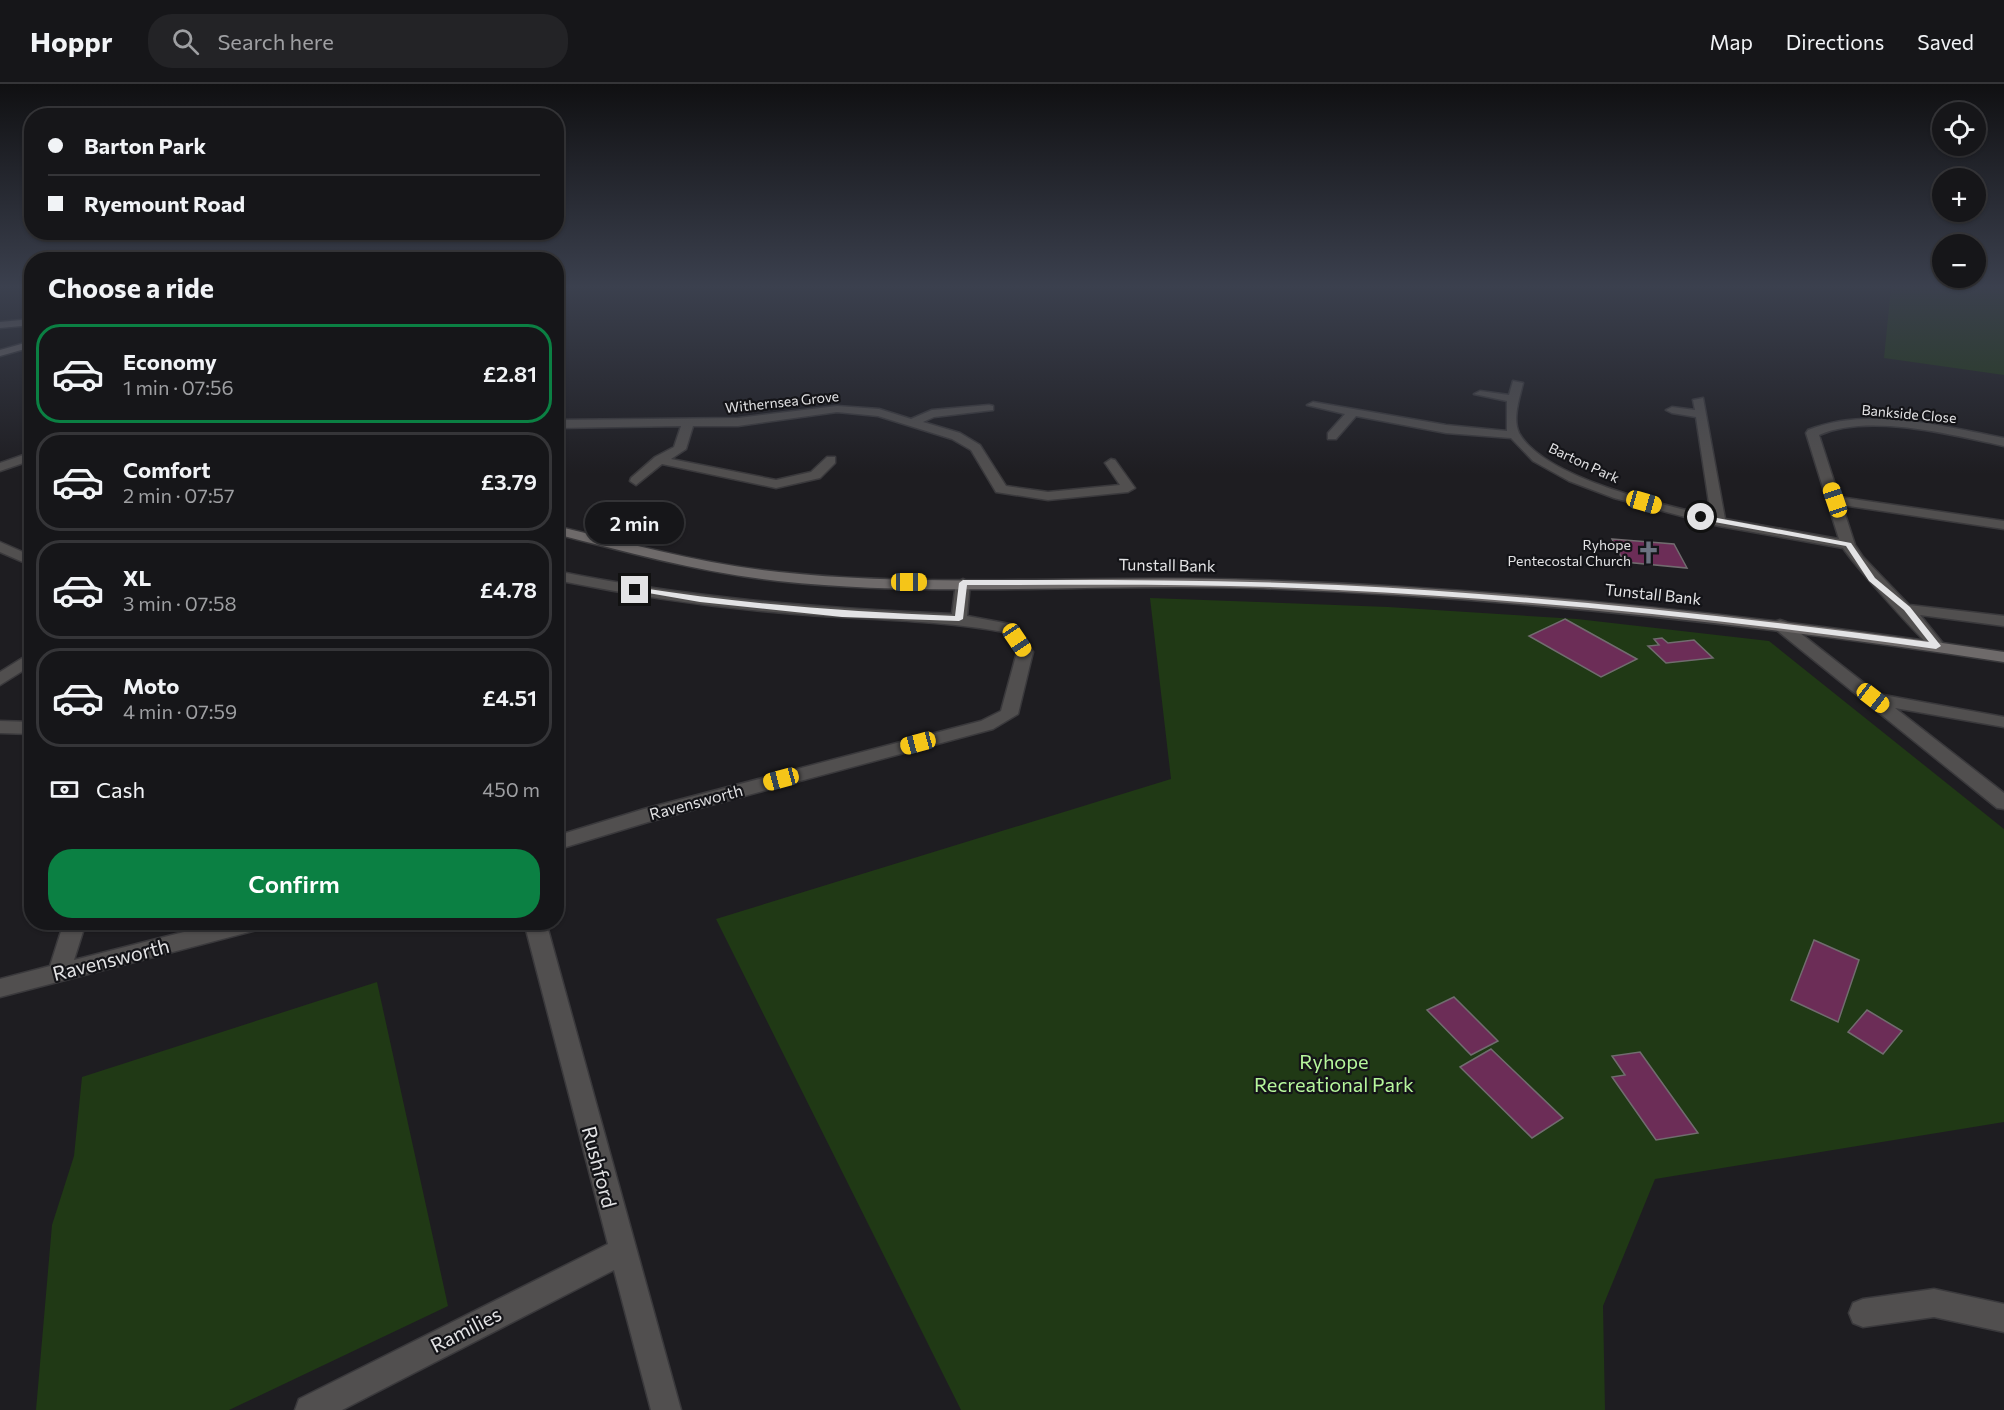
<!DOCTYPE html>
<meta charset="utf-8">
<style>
:root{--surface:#161619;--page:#232326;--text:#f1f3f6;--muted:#9e9fa2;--line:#353538;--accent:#0b8043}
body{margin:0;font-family:Commissioner,sans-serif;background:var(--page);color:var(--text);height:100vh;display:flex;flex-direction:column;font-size:22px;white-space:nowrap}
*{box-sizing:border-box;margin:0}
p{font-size:20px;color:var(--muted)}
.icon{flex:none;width:33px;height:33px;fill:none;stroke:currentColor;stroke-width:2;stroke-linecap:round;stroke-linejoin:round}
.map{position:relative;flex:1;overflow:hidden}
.sheet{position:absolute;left:24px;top:168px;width:540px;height:678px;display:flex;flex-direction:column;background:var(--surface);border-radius:24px;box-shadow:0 2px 4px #0004,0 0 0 2px var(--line)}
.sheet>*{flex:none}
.hud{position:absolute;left:24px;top:24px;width:540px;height:132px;border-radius:24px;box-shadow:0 2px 4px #0004,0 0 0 2px var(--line);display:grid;align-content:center;height:132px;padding:0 24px;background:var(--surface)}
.tools{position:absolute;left:1932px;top:18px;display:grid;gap:12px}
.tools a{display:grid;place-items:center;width:54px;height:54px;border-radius:50%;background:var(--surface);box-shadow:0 2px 4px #0004,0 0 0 2px var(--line);font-size:30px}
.end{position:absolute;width:27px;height:27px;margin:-14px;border:8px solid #e3e3e5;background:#111;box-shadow:0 0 0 3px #111}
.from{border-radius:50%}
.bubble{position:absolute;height:42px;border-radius:21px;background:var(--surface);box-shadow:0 2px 4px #0004,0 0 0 2px var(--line);font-size:20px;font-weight:600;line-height:42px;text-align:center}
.car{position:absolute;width:18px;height:36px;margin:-18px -9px;border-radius:8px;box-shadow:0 0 4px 2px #0007;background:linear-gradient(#f5c518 24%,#345 0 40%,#f5c518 0 76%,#345 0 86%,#f5c518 0)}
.hud b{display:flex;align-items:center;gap:21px;height:57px;font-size:22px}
.hud b+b{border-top:2px solid var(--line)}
.hud i{width:15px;height:15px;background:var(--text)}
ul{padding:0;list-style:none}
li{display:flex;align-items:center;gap:18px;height:99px;margin:0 12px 9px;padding:0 12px;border:3px solid var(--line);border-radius:24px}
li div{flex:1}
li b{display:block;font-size:22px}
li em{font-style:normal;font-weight:600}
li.on{border-color:var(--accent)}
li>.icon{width:54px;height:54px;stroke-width:1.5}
h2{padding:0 24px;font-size:27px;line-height:72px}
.pay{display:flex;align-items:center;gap:15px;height:66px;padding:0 24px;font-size:22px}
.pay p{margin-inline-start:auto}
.action{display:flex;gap:12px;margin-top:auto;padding:12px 24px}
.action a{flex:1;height:69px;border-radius:24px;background:var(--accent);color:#fff;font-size:24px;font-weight:600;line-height:69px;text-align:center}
header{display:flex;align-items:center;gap:36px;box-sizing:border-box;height:84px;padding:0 30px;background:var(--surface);border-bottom:2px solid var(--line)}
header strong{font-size:28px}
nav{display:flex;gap:33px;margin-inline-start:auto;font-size:21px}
.search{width:420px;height:54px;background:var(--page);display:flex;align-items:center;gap:15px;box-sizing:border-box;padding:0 21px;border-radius:24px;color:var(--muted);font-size:22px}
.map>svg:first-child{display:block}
.green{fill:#203915}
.building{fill:#6c2d57;stroke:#716c6f;stroke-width:1.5}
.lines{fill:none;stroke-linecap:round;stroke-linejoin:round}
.street-casing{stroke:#3a393c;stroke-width:3}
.secondary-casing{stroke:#3a393c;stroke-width:3}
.street{fill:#514f4f;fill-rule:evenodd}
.secondary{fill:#6e6a6a;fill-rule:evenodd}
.route{fill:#e3e3e5}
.labels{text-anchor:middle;stroke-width:4.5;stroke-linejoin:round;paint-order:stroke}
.far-street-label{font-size:14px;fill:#e3e3e5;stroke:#141418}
.far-poi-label{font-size:14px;fill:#e3e3e5;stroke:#141418;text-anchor:end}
.street-label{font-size:16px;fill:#e3e3e5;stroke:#141418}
.near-street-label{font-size:20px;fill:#e3e3e5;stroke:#141418}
.near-park-label{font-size:20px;fill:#b6f69c;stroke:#141418}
</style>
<header>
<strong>Hoppr</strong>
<div class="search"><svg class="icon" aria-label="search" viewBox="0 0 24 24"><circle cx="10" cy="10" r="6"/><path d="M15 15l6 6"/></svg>Search here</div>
<nav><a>Map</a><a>Directions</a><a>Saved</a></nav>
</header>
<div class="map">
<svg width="2004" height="1326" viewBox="0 0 2004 1326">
<rect width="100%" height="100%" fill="#1e1d21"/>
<!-- green -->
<g class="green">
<polygon points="1891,204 2004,204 2004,291 1884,274"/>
<polygon points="1150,514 1388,523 1577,535 1769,557 2004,745 2004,1038 1655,1095 1603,1222 1605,1326 961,1326 716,835 1171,695"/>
<polygon points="377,898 448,1222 229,1326 36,1326 52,1141 74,1072 82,993"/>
</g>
<!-- building -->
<g class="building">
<polygon points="1612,455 1674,460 1687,484 1624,478"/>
<polygon points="1565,535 1637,575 1601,593 1529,552"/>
<polygon points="1662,554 1668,559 1694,556 1713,574 1666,579 1648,562 1659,561 1654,555"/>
<polygon points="1814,856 1859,876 1838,938 1791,916"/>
<polygon points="1454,913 1498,957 1471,971 1427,926"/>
<polygon points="1867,926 1902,947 1883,970 1848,948"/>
<polygon points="1491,965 1563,1034 1532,1054 1460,983"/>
<polygon points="1640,968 1698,1049 1656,1056 1612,993 1625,991 1612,972"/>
</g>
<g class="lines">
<defs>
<g id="street">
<path d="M1513,297L1523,299C1520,313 1512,334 1519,349C1544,394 1663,421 1711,432L1696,333L1672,329L1666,326L1672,323L1695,326L1693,316L1703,314L1725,435L1839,455L1806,349L1808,346C1868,322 1942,342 2004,354V362C1951,351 1870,329 1819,351L1839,413L2004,437V445L1842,421L1855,461L1863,473L1909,521L2004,532V542L1920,531L1945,562L1937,567C1927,564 1852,478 1843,464L1719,442L1614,414L1569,397L1533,377L1511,354L1446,349L1356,332L1336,355H1328V349L1345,330L1307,321L1313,318L1446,341L1507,347V317L1474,310L1480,307L1509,311Z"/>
<polygon points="989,321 993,322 993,326 934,333 923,338 960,349 980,361 1006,402 1048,408 1120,401 1105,379 1111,375 1115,376 1135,404 1128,408 1048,416 996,408 971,366 952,355 878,332 837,328 738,342 693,342 686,365 671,375 776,396 811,388 827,373 835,373 835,379 820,394 776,404 662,380 636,401 630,397 631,394 655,373 674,363 681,342 556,344 556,336 738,334 837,322 879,325 911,335 932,326"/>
<polygon points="32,368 32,376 0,387 0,379"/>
<polygon points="0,458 32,472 32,482 0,468"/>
<path d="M556,487C687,514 819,524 952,530L956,499L963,495L970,499L967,532L1015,541L1033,568L1018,630L993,645L648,738L556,766V752L644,725L981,637L1001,627L1017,568L1004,548C939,536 874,536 809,531C724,525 640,513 556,496Z"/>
<polygon points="1780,536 1786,538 1878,610 2004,633 2004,643 1895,624 2004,709 2004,725 1997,724 1774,544 1772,541 1774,538"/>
<polygon points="32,568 32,581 0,601 0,588"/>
<polygon points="0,637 32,638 32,650 0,649"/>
<polygon points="64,838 86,838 74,876 223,838 267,838 265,844 257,846 0,913 0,895 50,882"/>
<polygon points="524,838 546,838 681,1326 651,1326 614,1186 342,1326 295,1326 299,1315 608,1160"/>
<polygon points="1934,1205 2004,1220 2004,1248 1934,1233 1863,1243 1853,1239 1849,1229 1853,1219 1863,1215"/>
</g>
<g id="secondary">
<polygon points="32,235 32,241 0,244 0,238"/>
<polygon points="32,257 32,263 0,272 0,266"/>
<path d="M556,442C630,460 703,480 779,488C936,505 1096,490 1254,496C1505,504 1755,531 2004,568V578C1755,540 1505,513 1254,504C1096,499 936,514 778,497C703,489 630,469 556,450Z"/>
</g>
</defs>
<!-- street casing -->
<use href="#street" class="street-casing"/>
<!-- secondary casing -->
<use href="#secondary" class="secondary-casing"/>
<!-- street -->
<use href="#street" class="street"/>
<!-- secondary -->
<use href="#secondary" class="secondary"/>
</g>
<!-- sky -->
<linearGradient id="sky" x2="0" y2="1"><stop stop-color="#101012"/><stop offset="0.52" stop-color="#3b404e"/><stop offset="1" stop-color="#3b404e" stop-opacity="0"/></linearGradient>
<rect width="2004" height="390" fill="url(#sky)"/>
<!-- route -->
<path class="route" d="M1701,431L1851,459L1875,494L1910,523L1941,562L1936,565C1738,537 1538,516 1338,506C1215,499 1091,501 967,501L963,535L959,537L842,533L700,518L631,506L635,503C742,520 848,528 955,532L959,499L963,496C1088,496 1213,495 1338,501C1536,511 1733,532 1929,558L1904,526L1869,497L1846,462L1698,435Z"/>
<!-- icons -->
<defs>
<symbol id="church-bare" viewBox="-9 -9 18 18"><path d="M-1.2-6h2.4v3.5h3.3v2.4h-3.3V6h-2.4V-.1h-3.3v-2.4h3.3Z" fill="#6b7280" stroke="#141418" stroke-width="2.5" paint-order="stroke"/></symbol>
</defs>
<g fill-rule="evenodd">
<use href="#church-bare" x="1632" y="452" width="33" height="33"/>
</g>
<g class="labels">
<!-- far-street labels -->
<g class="far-street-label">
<text transform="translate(782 318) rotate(-6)" y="5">Withernsea Grove</text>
<text transform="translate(1909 330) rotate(5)" y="5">Bankside Close</text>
<text transform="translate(1584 379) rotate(25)" y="5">Barton Park</text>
</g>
<!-- far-poi labels -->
<g class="far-poi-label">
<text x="1631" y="466">Ryhope<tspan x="1631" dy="16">Pentecostal Church</tspan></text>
</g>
<!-- street labels -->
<g class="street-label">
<text transform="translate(1167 481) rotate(1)" y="6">Tunstall Bank</text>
<text transform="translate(1653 510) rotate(6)" y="6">Tunstall Bank</text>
<text transform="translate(696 718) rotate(-15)" y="6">Ravensworth</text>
</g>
<!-- near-street labels -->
<g class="near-street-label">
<text transform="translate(111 876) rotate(-14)" y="7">Ravensworth</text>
<text transform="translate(599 1083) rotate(75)" y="7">Rushford</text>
<text transform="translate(466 1246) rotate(-27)" y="7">Ramilies</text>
</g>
<!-- near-park labels -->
<g class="near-park-label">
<text x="1334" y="985">Ryhope<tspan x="1334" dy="23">Recreational Park</tspan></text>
</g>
</g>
</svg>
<div class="tools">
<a><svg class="icon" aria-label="locate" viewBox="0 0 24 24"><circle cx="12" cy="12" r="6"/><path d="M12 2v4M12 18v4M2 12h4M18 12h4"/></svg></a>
<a>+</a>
<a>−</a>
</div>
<i class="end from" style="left:1701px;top:433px"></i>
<i class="end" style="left:635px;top:506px"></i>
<div class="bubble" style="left:585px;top:418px;width:99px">2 min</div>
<i class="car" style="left:1835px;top:416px;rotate:341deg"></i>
<i class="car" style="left:1644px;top:418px;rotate:106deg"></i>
<i class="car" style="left:909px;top:498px;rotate:90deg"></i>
<i class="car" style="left:1017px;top:556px;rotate:146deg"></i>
<i class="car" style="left:1873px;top:614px;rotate:128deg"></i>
<i class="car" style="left:918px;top:659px;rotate:255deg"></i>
<i class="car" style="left:781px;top:695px;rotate:255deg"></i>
<div class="hud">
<b><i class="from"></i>Barton Park</b>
<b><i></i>Ryemount Road</b>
</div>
<section class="sheet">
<h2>Choose a ride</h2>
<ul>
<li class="on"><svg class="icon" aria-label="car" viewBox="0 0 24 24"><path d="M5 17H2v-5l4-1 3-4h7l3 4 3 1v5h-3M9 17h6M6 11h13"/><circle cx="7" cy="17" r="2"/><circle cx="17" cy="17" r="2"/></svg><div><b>Economy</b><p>1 min · 07:56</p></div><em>£2.81</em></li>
<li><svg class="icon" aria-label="car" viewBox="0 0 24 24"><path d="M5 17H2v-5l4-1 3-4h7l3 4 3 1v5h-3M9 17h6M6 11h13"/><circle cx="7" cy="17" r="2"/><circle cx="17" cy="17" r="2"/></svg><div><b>Comfort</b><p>2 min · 07:57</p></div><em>£3.79</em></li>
<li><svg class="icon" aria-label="car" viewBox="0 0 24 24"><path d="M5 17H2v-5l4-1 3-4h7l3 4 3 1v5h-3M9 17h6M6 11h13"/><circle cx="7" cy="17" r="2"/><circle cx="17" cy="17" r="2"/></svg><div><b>XL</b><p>3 min · 07:58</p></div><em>£4.78</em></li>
<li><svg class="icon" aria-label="car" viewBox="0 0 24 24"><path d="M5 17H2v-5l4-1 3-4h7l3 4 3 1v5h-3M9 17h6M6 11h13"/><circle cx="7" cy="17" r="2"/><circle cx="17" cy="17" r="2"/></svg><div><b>Moto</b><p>4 min · 07:59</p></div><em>£4.51</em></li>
</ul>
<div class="pay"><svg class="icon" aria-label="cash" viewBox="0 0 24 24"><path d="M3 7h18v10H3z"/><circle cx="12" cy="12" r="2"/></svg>Cash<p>450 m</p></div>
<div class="action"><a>Confirm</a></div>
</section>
</div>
